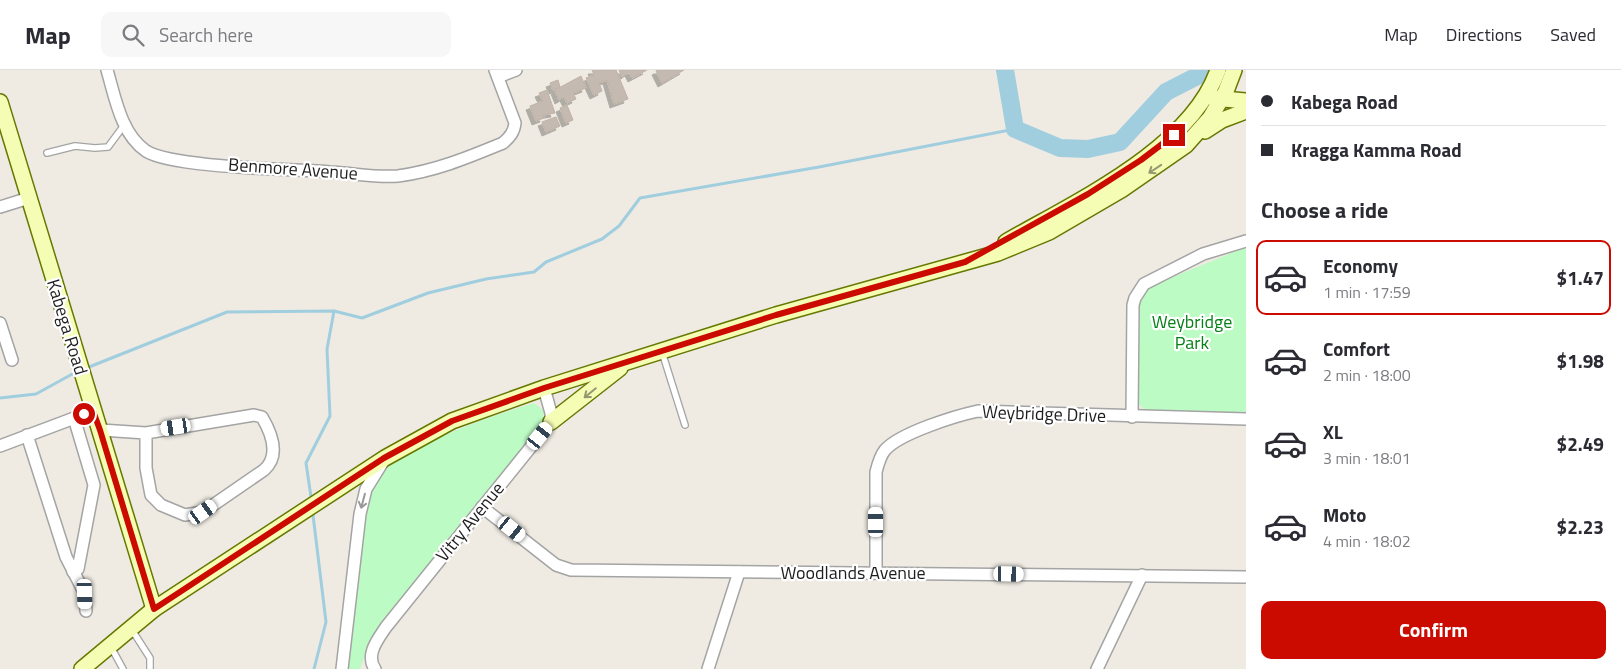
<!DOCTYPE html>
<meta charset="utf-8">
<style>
:root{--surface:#fff;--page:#f7f7f7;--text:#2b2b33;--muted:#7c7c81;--line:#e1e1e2;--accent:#cb0a00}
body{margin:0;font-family:"Titillium Web",sans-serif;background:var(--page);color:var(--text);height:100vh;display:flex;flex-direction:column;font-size:19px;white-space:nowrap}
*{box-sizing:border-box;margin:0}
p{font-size:16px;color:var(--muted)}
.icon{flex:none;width:28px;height:28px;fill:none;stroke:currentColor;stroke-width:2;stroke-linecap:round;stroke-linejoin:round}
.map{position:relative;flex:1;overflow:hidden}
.drawer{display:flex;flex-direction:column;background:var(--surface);width:375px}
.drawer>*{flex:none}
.guide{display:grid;align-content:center;height:110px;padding:0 15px;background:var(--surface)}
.end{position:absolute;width:22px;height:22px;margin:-11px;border:6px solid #cb0a00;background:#fff;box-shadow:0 0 0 2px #fff}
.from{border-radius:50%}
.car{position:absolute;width:15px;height:30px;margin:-15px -8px;border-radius:6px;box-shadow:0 0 4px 1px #0007;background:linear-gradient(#fff 24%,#345 0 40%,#fff 0 76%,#345 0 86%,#fff 0)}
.guide b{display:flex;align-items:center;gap:18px;height:48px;font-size:19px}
.guide b+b{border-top:1px solid var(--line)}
.guide i{width:12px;height:12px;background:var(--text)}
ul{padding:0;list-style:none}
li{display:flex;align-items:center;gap:15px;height:75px;margin:0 10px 8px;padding:0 5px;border:2px solid transparent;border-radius:10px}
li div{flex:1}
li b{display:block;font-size:19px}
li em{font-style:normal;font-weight:700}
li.current{border-color:var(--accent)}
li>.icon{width:45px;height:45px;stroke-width:1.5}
h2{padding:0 15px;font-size:22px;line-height:60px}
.cta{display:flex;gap:10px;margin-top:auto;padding:10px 15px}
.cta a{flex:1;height:58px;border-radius:10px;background:var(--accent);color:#fff;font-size:20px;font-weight:700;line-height:58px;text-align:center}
header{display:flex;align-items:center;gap:30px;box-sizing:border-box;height:70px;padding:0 25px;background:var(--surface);border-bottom:1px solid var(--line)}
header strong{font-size:24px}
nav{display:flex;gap:28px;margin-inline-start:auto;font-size:18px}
.search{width:350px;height:45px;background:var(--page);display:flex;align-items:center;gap:12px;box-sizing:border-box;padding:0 18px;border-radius:10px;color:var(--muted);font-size:19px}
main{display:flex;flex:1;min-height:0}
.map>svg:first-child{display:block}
.park{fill:#bdfbc5}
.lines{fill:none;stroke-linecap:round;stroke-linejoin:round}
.stream{stroke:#a1cedf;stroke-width:3}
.river{stroke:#a1cedf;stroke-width:18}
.building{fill:#c4bab2;stroke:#c1b2a5;filter:url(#shadow)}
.lane-casing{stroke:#a4a4a4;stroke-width:8}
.street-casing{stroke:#a4a4a4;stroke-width:14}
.secondary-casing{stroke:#667801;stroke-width:18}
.lane{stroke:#fff;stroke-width:5.5}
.street{stroke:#fff;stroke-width:11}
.secondary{stroke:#f5fcb4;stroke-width:15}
.oneway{stroke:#949870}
.oneway2{stroke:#999}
.route{stroke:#cb0a00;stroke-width:6}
.labels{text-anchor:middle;stroke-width:4.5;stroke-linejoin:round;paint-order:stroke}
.street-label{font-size:18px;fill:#1d1d1d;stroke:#fff}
.park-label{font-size:18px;fill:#078017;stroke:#fff}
</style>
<header>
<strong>Map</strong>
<div class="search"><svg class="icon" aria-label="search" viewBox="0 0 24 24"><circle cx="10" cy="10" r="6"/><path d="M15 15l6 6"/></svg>Search here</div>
<nav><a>Map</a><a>Directions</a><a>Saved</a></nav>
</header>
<main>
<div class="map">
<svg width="1246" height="599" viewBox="0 0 1246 599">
<defs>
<filter id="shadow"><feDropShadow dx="-4" dy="4" stdDeviation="0" flood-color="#0004"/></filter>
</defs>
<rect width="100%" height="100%" fill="#efebe3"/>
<!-- park -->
<g class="park">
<polygon points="1246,177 1246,343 1145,340 1138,333 1137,326 1139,236 1145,222 1151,216"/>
<path d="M534,333L543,340L544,353L383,550L371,569L360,599H347L365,438C370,422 378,407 390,395C396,389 406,386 413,381C451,360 492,346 534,333Z"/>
</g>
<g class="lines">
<!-- stream -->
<g class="stream">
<polyline points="84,299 227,242 334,241 362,248 428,223 486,209 534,202 546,192 602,169 619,156 640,128 819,97 1015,59"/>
<polyline points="0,328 36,324 76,302"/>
<polyline points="311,427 306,393 330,346 327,279 334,241"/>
<polyline points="313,445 326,552 314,599"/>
</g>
<!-- river -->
<polyline class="river" points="1005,0 1015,59 1060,78 1088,79 1120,72 1166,22 1209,0"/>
</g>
<!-- building -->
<g class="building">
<polygon points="592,0 616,0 628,29 614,34 607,10 599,13 602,21 594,25 586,8 594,5"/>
<polygon points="619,0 647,0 632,8 629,2 622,7"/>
<polygon points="684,0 662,13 656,1 658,0"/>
<polygon points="581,6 586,18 573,23 576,29 567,33 564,27 559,30 555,20"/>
<polygon points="558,10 560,17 553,20 550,13"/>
<polygon points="547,20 555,43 543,45 544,48 536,51 530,36 543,31 539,23"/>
<polygon points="567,35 573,50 566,53 560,38"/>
<polygon points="556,47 560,56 546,62 542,52"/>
</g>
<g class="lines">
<defs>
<g id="lane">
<polyline points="47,83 75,76 95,78 108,77 125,54"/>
<polyline points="662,282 685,355"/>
<polyline points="132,560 150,588 150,599"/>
<polyline points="111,577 123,599"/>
</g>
<g id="street">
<path d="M107,0C115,27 121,64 146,81C173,98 292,99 330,102C352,103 377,108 398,106C436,101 469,87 503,73C510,67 514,62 515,53L495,0"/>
<polyline points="498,7 516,0"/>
<polyline points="0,137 29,128"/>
<polyline points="0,253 12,290"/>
<polyline points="1132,347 1133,235 1135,228 1144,214 1203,184 1246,171"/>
<path d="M101,360L146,363L254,345L262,347C272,364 280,386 264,400L203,442L185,445L161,435L151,425L146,398V363"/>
<polyline points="27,365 66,487 85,524 86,541"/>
<polyline points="0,376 93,341"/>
<polyline points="482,437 556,495 571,500 1246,507"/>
<polyline points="73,502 78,499 94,415 74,348"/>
<path d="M876,502V402C878,394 880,386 885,380C900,363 955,346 978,341L1246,349"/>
<polyline points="342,599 360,444 366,419 384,390"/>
<path d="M375,599C365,585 378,569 386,557L551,352V343L544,318"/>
<polyline points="708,599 739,502"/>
<polyline points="1097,599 1142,505"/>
</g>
<g id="secondary">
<polyline points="1213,28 1246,31"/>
<polyline points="0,32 154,539"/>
<polyline points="1205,61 1222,50 1246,41"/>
<path d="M1006,172C1075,132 1191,79 1218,0"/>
<polyline points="551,352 620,298"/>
<polyline points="82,599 154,539 385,388 452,351 544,318 776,245 998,183 1049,162 1121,120 1186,75 1210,48 1226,21 1234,0"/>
</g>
</defs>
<!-- lane casing -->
<use href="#lane" class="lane-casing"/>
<!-- street casing -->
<use href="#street" class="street-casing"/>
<!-- secondary casing -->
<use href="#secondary" class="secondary-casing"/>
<!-- lane -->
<use href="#lane" class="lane"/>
<!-- street -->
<use href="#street" class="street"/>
<!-- secondary -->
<use href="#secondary" class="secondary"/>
</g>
<!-- one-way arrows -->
<defs><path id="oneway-shaft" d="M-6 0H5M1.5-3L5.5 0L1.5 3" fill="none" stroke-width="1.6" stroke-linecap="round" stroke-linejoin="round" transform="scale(1.25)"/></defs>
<g class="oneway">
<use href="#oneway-shaft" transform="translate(1155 99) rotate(146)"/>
<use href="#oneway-shaft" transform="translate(590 323) rotate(141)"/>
</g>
<use class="oneway2" href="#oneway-shaft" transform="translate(363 431) rotate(105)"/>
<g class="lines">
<!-- route -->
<polyline class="route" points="84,344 93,341 100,360 154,539 384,388 452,351 544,318 776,245 965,192 1088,124 1141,90 1174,65"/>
</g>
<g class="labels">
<!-- street labels -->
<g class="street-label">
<text transform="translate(293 99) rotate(4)" y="6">Benmore Avenue</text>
<text transform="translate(67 257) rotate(73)" y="6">Kabega Road</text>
<text transform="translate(1044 344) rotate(2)" y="6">Weybridge Drive</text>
<text transform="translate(470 452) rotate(-51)" y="6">Vitry Avenue</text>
<text x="853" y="509">Woodlands Avenue</text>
</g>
<!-- park labels -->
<g class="park-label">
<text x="1192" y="258">Weybridge<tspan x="1192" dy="21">Park</tspan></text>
</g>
</g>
</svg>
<i class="end from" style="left:84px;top:344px"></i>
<i class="end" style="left:1174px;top:65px"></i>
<i class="car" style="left:176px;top:357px;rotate:261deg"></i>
<i class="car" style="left:540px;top:366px;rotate:39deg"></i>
<i class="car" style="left:203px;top:442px;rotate:55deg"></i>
<i class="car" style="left:876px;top:452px;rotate:0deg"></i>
<i class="car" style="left:512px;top:459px;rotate:129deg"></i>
<i class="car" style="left:1009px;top:504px;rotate:91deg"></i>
<i class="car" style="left:85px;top:524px;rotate:178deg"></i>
</div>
<section class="drawer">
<div class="guide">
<b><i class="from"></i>Kabega Road</b>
<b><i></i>Kragga Kamma Road</b>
</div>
<h2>Choose a ride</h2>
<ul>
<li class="current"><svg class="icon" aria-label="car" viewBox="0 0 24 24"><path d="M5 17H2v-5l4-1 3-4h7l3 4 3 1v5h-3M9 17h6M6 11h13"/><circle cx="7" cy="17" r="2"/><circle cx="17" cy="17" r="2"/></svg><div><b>Economy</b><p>1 min · 17:59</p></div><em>$1.47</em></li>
<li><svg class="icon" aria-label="car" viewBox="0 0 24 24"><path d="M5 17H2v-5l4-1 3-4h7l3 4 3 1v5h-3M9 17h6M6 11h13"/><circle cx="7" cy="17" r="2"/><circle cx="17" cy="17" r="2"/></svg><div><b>Comfort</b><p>2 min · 18:00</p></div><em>$1.98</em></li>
<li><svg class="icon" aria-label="car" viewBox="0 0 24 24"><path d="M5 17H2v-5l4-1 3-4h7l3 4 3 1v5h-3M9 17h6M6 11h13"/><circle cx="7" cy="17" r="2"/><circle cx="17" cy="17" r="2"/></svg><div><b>XL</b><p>3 min · 18:01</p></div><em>$2.49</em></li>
<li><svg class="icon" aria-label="car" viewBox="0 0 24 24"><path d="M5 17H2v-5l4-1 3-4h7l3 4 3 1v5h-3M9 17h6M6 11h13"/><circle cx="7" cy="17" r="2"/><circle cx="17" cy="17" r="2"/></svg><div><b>Moto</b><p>4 min · 18:02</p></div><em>$2.23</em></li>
</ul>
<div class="cta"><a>Confirm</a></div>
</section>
</main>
